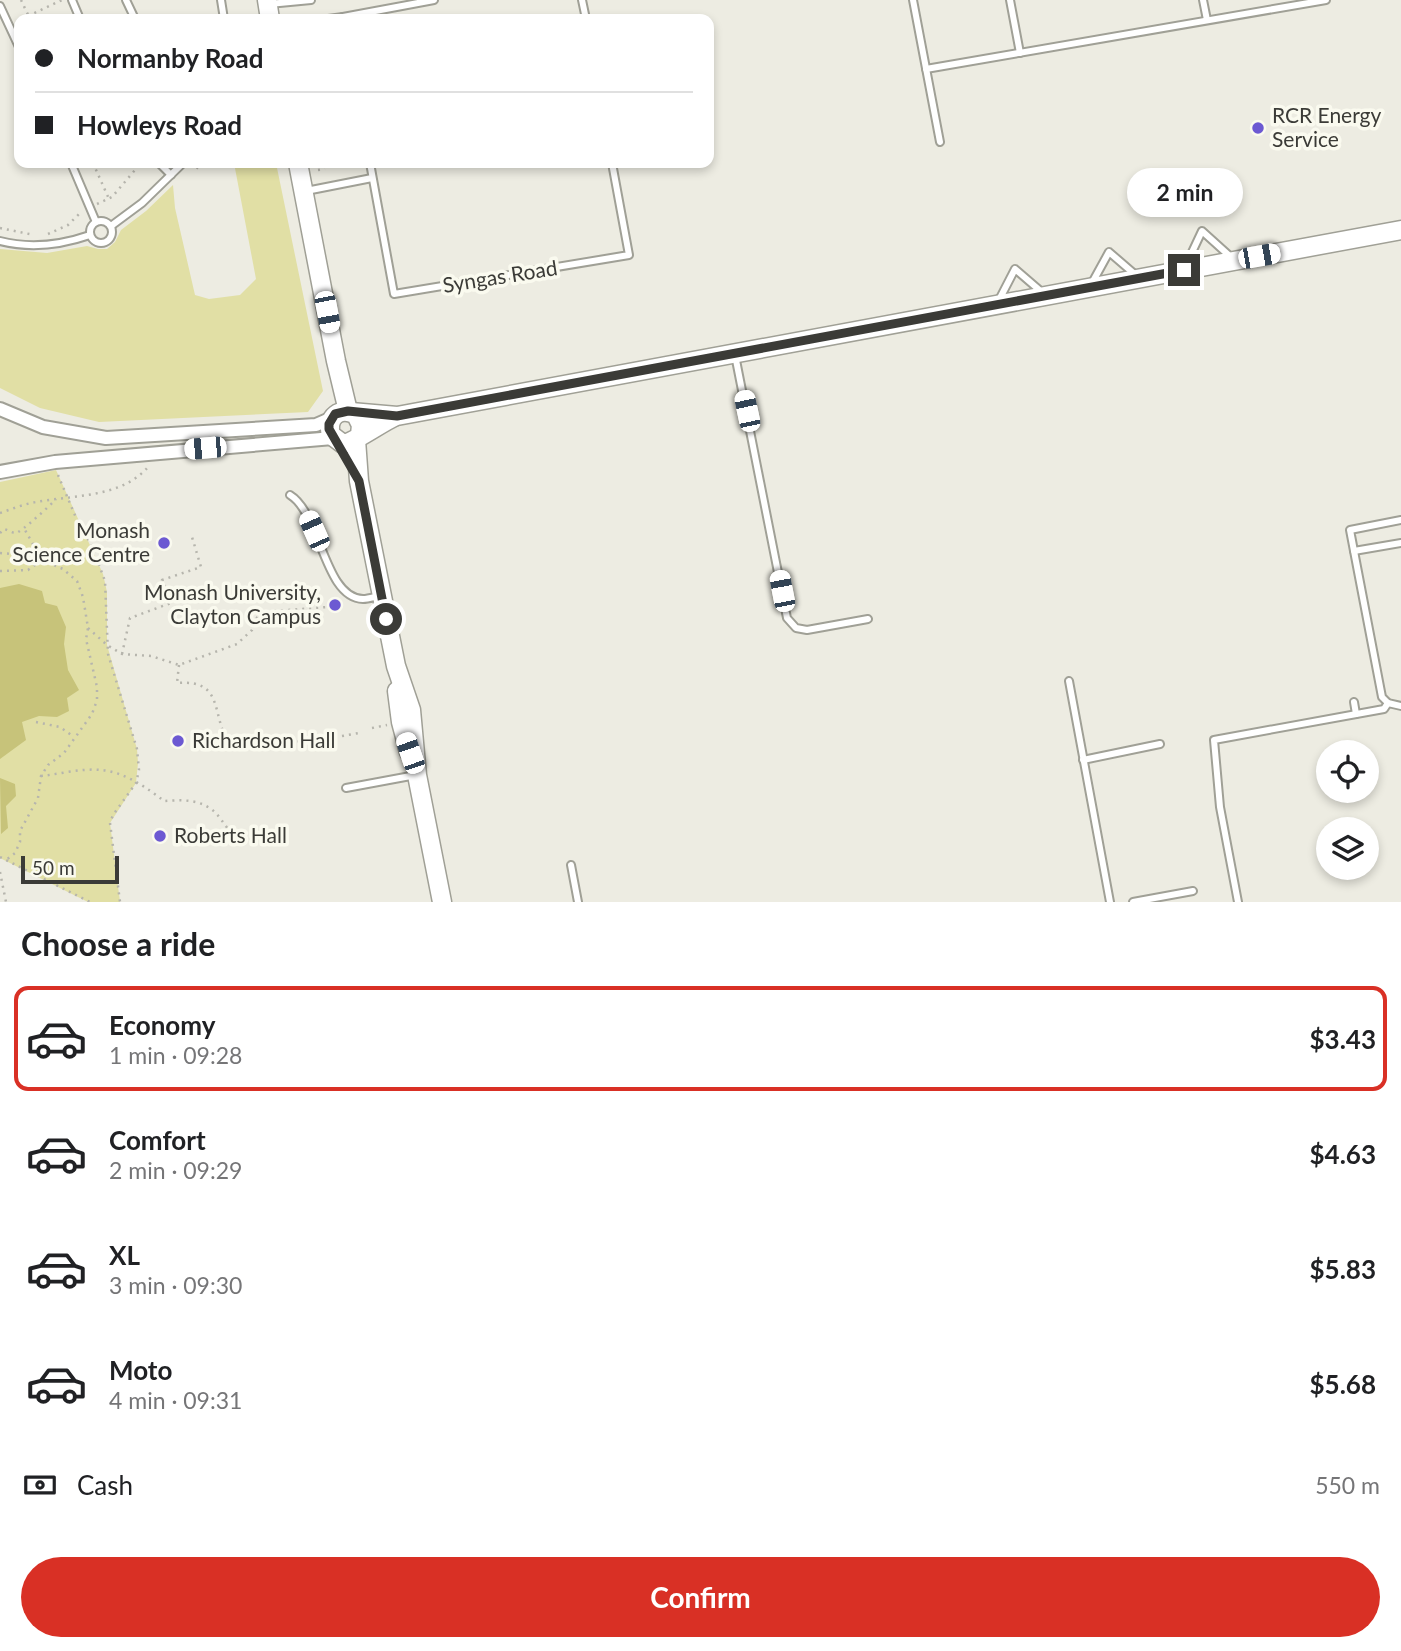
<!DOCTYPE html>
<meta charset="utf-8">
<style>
:root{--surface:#fff;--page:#f2f2f2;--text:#202124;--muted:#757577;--line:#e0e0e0;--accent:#d93025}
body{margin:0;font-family:Lato,sans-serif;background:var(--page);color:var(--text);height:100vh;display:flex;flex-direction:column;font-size:26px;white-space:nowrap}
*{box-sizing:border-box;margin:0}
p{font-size:23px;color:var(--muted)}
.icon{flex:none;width:38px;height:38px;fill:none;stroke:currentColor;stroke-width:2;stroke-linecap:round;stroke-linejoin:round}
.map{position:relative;height:902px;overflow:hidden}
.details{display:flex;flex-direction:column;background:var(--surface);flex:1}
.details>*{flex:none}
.banner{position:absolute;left:14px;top:14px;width:700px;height:154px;border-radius:14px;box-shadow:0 4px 10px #0003;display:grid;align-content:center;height:154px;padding:0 21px;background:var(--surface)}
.fabs{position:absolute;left:1316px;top:740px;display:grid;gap:14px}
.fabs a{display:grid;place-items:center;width:63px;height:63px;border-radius:50%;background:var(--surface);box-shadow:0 4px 10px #0003;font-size:35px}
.scale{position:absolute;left:21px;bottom:18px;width:98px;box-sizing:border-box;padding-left:7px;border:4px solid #3b3b37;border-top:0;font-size:19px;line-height:24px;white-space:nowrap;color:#3b3b37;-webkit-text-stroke:5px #fafaef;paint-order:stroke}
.end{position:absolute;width:32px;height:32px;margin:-16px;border:9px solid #3b3b37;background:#fff;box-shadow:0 0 0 4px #fff}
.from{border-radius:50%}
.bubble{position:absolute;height:49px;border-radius:24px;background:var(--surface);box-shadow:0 4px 10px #0003;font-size:23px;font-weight:700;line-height:49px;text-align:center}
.car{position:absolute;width:21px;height:42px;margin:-21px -10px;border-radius:9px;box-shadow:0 0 5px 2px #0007;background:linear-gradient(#fff 24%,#345 0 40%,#fff 0 76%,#345 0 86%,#fff 0)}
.banner b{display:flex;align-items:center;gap:24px;height:66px;font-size:26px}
.banner b+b{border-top:2px solid var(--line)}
.banner i{width:18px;height:18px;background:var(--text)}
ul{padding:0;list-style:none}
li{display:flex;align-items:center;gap:21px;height:105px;margin:0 14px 10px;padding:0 7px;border:4px solid transparent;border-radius:14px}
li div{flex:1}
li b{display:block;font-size:26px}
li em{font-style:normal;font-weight:700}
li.current{border-color:var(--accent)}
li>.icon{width:63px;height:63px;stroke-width:1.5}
h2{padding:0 21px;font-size:32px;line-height:84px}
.pay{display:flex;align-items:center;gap:18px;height:77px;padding:0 21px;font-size:26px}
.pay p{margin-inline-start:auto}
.cta{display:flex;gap:14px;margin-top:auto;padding:14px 21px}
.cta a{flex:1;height:80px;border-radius:42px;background:var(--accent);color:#fff;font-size:28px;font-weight:700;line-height:80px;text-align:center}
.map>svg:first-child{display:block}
.green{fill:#e1dfa5}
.water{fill:#c7c37a}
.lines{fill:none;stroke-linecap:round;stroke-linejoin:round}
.lane-casing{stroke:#a0a096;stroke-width:10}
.street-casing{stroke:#a0a096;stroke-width:16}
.secondary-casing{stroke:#a0a096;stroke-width:21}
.path{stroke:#b6b5ad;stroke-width:2.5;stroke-dasharray:2 5;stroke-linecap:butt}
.lane{stroke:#fff;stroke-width:6}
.street{stroke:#fff;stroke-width:12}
.secondary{stroke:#fff;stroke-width:18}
.route{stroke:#3b3b37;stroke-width:9}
.poi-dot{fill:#6c59d2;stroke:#fafaef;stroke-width:2.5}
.labels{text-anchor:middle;stroke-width:7;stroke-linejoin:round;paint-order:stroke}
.poi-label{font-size:21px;fill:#3b3b37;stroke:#fafaef;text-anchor:start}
.street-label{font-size:21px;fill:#3b3b37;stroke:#fafaef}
</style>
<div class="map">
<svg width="1401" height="902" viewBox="0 0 1401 902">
<rect width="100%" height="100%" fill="#edece2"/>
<!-- green -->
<g class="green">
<polygon points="234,163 276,163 323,391 308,412 99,422 40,408 0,388 0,249 47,253 87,246 98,249 107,249 115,242 121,230 146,211 173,185 175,208 195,295 209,299 240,295 256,279"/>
<polygon points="56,470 103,574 107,592 107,645 137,749 138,763 136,783 110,823 120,902 88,902 0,858 0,482"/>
</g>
<!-- water -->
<g class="water">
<polygon points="19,584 42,591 45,603 57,606 66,627 64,644 68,670 79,690 67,698 69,711 57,717 39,716 22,722 26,740 0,759 0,588"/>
<polygon points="0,778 15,784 16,796 6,806 8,828 1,834"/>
</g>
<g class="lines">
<defs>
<g id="lane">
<polyline points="72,0 80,19"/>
<polyline points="126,0 135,19"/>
<polyline points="221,0 224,19"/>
<polyline points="582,0 586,19"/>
<polyline points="913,0 940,142"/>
<polyline points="1010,0 1020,53"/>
<polyline points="1203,0 1207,20"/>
<polyline points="269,4 311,0"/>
<polyline points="0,6 19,47"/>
<polyline points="328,19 343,17"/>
<polyline points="343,19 343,17 434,0"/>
<polyline points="926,69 1326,0"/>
<polyline points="71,163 96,222"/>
<polyline points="159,163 171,175"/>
<polyline points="370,163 394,294 629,255 612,163"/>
<polyline points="306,191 372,178"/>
<circle cx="101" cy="232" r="11"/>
<polyline points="111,226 142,203 183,163"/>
<path d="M0,241C31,249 61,245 90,235"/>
<polyline points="1186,265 1202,231 1233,259"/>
<polyline points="1092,283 1109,252 1138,277"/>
<polyline points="999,300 1015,269 1044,294"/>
<polyline points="735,355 787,618 796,628 807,630 868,619"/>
<path d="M290,495C321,514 324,598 363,599C368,599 374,597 379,596"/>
<polyline points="1401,543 1354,551 1382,697 1388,703 1401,706"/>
<polyline points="1354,551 1350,530 1401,520"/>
<polyline points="1069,681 1110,902"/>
<polyline points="1354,702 1356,714"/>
<polyline points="1083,760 1160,744"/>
<polyline points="346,788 416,775"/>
<polyline points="571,865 578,902"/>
<polyline points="1133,902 1193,891"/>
<polyline points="1238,902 1220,807 1214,740 1384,709 1388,703"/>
</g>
<g id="street">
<polyline points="0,409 43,427 106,438 316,425 332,418"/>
<polyline points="0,472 55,462 333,438"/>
</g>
<g id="secondary">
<polyline points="267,0 270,19"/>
<polyline points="298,163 336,361 348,411"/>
<polyline points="351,412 397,416 1401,230"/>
<path d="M360,435L361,425L356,415C340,406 326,417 331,435L343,444C353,443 381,423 394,417"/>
<polyline points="356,440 359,481 396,666 411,710 417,775 442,902"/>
<polyline points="397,691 401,722 409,752"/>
</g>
</defs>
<!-- lane casing -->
<use href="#lane" class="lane-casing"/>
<!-- street casing -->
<use href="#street" class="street-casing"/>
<!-- secondary casing -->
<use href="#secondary" class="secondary-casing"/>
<!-- path -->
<g class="path">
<polyline points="21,0 30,19"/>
<polyline points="28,16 62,0"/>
<polyline points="93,163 109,199"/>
<polyline points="191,163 199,169 209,163"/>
<polyline points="318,170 325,169"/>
<polyline points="97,204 112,197 141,163"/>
<polyline points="0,228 34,235"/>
<polyline points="48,234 68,225 82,211"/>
<polyline points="58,475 77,520 92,546 105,581 108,654 137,749 139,770 136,783 113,815 110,823 120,902"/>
<path d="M0,513C12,509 24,504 36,502C73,495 121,498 148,467"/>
<path d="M0,533L4,529C8,530 12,533 16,533C20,533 52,504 56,499"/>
<polyline points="0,553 23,555 42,560 63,569 77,581 83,597 88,628 86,639 97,687 97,700 92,714 64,753 48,765 41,776 38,798 20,831 20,842 15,853 6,860"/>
<polyline points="0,571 28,570 42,560 25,530"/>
<polyline points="88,628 107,645 122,654 151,656 179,665 237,644 252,630 258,615 263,612 327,607 340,596"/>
<polyline points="122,654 130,618 171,603 162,580 201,567 192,537"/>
<path d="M179,665L177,683C226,679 210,716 230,745"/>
<polyline points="36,722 60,727 74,737"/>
<polyline points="372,728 387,725"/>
<polyline points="342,736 359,733"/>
<polyline points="256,749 329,736"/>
<path d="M41,776C60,774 82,768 101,770C124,772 146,787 164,801C178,800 195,799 208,807C226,817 226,841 251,839"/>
<polyline points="0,857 90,902"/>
<polyline points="0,872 6,902"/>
</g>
<!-- lane -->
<use href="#lane" class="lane"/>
<!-- street -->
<use href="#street" class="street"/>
<!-- secondary -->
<use href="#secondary" class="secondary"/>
</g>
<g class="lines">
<!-- route -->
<polyline class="route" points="386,619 359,481 329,429 329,424 335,414 348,411 397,416 1184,270"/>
</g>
<!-- markers -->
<g class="poi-dot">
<circle cx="1258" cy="128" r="7"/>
<circle cx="164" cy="543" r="7"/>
<circle cx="335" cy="605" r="7"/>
<circle cx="178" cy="741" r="7"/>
<circle cx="160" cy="836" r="7"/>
</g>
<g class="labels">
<!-- poi labels -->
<g class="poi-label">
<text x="1272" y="123">RCR Energy<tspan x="1272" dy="24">Service</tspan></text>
<text x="150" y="538" text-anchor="end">Monash<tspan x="150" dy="24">Science Centre</tspan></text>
<text x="321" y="600" text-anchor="end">Monash University,<tspan x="321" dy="24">Clayton Campus</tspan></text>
<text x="192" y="748">Richardson Hall</text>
<text x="174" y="843">Roberts Hall</text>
</g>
<!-- street labels -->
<g class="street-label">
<text transform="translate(500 277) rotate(-9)" y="7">Syngas Road</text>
</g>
</g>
</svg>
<div class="fabs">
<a><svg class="icon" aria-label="locate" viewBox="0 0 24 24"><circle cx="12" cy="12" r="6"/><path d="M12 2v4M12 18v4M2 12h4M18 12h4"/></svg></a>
<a><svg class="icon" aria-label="layers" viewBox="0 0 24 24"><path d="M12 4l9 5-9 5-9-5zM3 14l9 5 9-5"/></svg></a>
</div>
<div class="scale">50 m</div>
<i class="end from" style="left:386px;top:619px"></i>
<i class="end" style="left:1184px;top:270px"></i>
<div class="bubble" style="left:1127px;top:168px;width:116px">2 min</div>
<i class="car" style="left:1259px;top:256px;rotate:80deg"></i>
<i class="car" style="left:327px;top:312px;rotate:169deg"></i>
<i class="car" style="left:747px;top:411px;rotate:348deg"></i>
<i class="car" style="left:205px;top:448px;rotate:265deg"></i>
<i class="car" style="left:314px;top:531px;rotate:336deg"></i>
<i class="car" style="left:782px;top:591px;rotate:349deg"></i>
<i class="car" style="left:410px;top:753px;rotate:341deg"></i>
<div class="banner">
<b><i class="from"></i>Normanby Road</b>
<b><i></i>Howleys Road</b>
</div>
</div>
<section class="details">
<h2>Choose a ride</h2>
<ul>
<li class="current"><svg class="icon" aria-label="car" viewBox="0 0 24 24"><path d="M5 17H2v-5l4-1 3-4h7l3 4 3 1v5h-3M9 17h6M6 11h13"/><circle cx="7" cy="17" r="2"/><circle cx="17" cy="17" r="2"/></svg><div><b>Economy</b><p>1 min · 09:28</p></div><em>$3.43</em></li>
<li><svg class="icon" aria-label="car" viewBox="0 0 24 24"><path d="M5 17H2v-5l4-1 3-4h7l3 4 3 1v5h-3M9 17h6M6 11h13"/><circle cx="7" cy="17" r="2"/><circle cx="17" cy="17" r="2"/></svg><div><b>Comfort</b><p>2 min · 09:29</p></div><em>$4.63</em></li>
<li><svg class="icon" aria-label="car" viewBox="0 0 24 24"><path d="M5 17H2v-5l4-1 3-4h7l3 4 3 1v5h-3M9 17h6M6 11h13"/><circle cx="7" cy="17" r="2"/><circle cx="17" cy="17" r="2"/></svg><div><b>XL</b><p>3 min · 09:30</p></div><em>$5.83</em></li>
<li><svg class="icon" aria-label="car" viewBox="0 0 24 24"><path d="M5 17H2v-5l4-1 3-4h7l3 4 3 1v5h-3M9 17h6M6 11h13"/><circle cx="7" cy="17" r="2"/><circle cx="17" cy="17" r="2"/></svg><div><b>Moto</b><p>4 min · 09:31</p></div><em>$5.68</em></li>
</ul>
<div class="pay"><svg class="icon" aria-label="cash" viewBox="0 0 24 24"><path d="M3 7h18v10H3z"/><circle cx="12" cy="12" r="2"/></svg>Cash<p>550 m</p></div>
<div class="cta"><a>Confirm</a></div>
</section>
